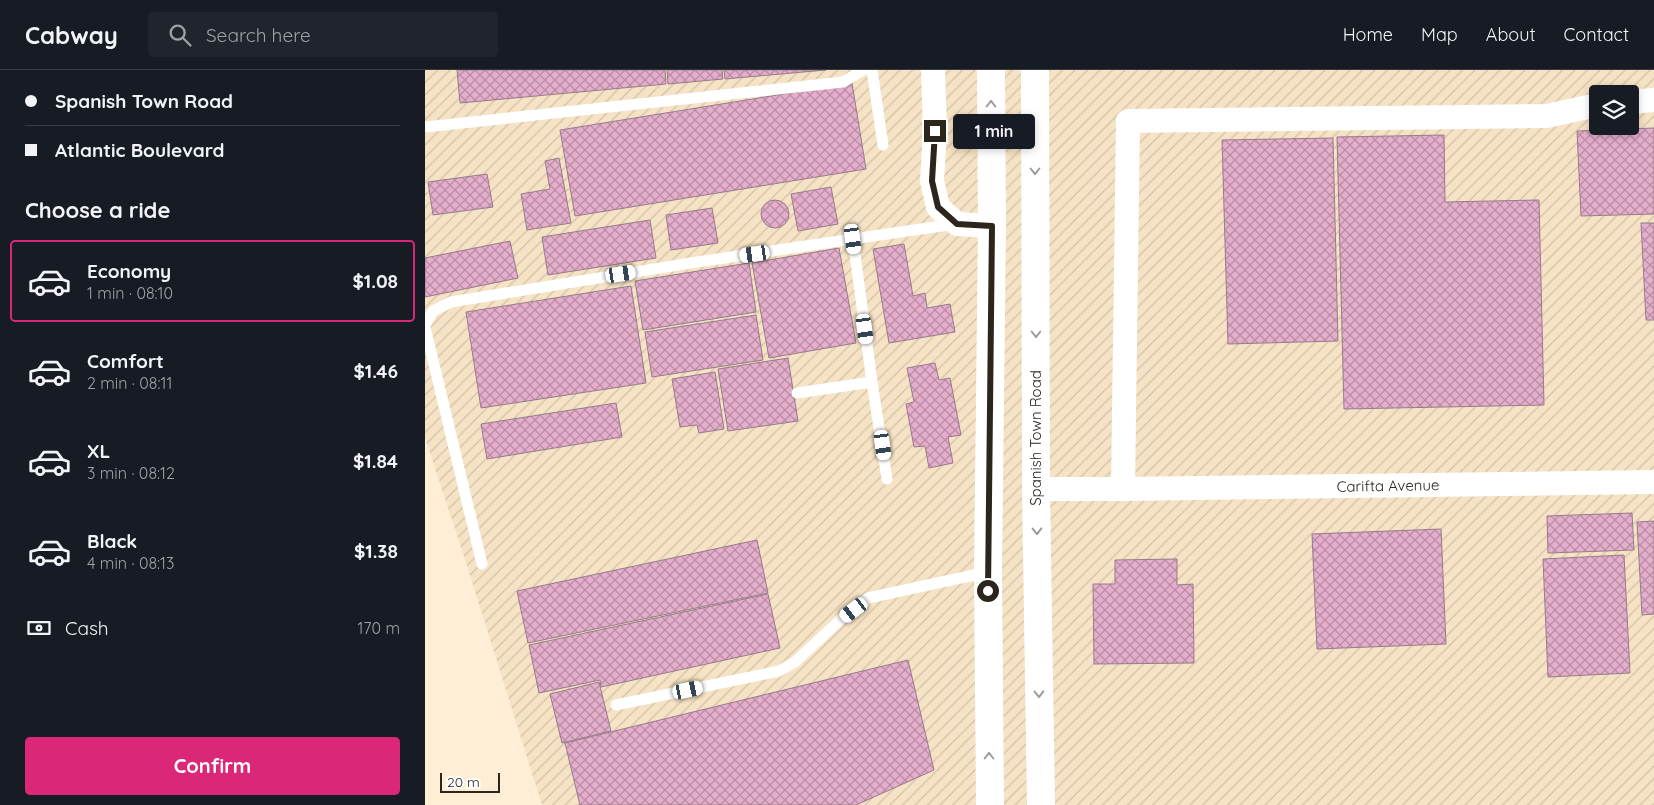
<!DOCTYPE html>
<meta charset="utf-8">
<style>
:root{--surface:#171b24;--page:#20242c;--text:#f1f3f6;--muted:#9ea1a6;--line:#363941;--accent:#db2777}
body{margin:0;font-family:Quicksand,sans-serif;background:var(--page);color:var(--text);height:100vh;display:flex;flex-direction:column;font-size:19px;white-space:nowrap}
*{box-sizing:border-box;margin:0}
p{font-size:16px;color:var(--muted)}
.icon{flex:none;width:28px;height:28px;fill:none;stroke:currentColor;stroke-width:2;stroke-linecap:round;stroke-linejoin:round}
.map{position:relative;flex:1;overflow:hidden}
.sheet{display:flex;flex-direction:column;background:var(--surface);width:425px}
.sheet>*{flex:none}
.top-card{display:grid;align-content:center;height:110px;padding:0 25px;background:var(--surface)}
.controls{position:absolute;left:1164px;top:15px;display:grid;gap:10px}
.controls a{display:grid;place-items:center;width:50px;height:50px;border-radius:5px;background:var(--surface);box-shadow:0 2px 8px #0003;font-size:25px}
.scale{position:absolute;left:15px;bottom:12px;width:60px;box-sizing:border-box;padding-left:5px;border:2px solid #2b251c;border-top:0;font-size:14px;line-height:18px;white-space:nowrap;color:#2b251c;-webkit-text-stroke:4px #fff;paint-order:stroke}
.end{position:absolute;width:22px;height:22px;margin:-11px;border:6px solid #2b251c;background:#fff;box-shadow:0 0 0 2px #fff}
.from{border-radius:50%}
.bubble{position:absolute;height:35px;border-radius:5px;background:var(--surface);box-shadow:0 2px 8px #0003;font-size:16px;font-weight:800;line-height:35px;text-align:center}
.car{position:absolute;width:15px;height:30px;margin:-15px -8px;border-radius:6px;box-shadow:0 0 4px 1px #0007;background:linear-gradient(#fff 24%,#345 0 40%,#fff 0 76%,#345 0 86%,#fff 0)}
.top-card b{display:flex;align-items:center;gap:18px;height:48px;font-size:19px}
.top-card b+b{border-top:1px solid var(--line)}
.top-card i{width:12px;height:12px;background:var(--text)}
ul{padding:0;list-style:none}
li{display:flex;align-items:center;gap:15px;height:82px;margin:0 10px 8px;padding:0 15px;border:2px solid transparent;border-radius:5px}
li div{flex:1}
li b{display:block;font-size:19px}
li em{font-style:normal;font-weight:800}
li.on{border-color:var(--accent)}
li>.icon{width:45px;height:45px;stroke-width:1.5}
h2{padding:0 25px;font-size:22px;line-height:60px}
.pay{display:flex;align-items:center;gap:12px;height:55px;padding:0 25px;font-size:19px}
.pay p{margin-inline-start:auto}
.primary-button{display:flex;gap:10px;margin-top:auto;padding:10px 25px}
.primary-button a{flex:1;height:58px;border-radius:5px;background:var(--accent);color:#fff;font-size:20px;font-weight:800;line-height:58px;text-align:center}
header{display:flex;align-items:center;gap:30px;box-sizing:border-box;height:70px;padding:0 25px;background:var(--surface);border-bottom:1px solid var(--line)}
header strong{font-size:24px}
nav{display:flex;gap:28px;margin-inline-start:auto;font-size:18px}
.search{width:350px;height:45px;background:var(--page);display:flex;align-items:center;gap:12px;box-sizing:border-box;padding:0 18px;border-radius:5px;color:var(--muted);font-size:19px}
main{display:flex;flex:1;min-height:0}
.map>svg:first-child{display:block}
.industrial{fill:url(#industrial-furrows);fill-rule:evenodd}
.building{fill:url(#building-cross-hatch);stroke:#967c8a}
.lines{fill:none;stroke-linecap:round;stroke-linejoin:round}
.lane{stroke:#fff;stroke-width:11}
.street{stroke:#fff;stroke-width:24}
.highway{stroke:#fff;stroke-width:28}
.oneway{stroke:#a09d99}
.route{stroke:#2b251c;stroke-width:6}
.labels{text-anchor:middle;stroke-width:4;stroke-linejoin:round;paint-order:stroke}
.street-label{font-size:15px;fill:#2b251c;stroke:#fff}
</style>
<header>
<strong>Cabway</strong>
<div class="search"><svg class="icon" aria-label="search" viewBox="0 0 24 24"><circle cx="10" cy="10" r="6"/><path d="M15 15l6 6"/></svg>Search here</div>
<nav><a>Home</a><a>Map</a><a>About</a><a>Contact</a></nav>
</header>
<main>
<section class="sheet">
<div class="top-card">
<b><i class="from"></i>Spanish Town Road</b>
<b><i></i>Atlantic Boulevard</b>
</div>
<h2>Choose a ride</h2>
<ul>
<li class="on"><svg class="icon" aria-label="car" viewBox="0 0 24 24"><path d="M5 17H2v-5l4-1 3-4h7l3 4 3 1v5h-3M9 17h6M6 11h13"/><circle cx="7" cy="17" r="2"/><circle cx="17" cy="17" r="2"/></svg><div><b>Economy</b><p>1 min · 08:10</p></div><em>$1.08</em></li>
<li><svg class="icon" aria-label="car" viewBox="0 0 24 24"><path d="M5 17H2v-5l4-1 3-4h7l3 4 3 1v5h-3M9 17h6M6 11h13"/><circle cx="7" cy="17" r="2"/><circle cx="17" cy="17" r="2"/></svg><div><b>Comfort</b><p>2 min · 08:11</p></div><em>$1.46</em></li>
<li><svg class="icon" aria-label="car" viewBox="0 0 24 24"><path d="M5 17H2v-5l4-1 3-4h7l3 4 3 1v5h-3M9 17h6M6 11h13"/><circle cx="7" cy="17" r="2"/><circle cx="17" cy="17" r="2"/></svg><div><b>XL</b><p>3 min · 08:12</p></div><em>$1.84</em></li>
<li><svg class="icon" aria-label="car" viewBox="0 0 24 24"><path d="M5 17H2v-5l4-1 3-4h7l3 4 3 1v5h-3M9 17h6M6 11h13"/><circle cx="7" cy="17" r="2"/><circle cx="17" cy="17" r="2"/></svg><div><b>Black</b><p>4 min · 08:13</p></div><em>$1.38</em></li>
</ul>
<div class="pay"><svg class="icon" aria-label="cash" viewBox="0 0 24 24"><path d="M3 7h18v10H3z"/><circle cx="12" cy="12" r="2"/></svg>Cash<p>170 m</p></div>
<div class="primary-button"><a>Confirm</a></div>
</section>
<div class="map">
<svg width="1229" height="735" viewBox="0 0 1229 735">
<defs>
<pattern id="industrial-furrows" width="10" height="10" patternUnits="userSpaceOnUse" patternTransform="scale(1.25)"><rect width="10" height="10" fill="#f6e2c4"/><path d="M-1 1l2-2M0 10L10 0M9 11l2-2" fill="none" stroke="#d3c2a8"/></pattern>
<pattern id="building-cross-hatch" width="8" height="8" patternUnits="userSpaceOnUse" patternTransform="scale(1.25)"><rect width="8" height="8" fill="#e5aecc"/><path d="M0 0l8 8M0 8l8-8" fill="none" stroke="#ba8da5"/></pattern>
</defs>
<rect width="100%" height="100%" fill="#feeed5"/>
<!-- industrial -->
<path class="industrial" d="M0,0H1229V735H117L39,486L0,368ZM1172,24H1205V56H1172Z"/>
<!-- building -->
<g class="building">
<polygon points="32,0 240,0 241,14 35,33"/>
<polygon points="242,0 297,0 298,9 243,14"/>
<polygon points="299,0 401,0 300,9"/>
<polygon points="427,13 441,99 150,146 135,60"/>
<polygon points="1229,58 1229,144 1156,146 1152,61"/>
<polygon points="1019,65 1020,132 1114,130 1119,335 919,339 912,67"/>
<polygon points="908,68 913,271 803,274 797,70"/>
<polygon points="134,88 146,153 102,160 96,124 125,119 120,91"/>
<polygon points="62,104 68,137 8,145 3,112"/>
<polygon points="406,117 413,154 373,161 366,124"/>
<circle cx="350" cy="144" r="14"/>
<polygon points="287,138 293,173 246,180 241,145"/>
<polygon points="225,150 231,188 123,205 117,167"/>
<polygon points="1216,153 1229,153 1229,250 1221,250"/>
<polygon points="85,171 93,208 0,227 0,188"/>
<polygon points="479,174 488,226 500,223 502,238 525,234 530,262 464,273 448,179"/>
<polygon points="414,178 431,273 344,288 327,193"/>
<polygon points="324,193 331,242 218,260 210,211"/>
<polygon points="206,216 221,313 56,338 41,242"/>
<polygon points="331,245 338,290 227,307 220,262"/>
<polygon points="363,288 373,351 303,361 293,299"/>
<polygon points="510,293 514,310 525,308 536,365 523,367 528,393 504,398 500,376 489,377 481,334 489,332 482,298"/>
<polygon points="290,302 299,359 274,363 272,355 255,357 247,309"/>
<polygon points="191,333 197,367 62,389 56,354"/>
<polygon points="1207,443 1209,480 1123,483 1122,446"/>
<polygon points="1229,451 1229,544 1217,545 1212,452"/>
<polygon points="1016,459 1021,574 892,579 887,464"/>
<polygon points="332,470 343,523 103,573 92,521"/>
<polygon points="1199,485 1205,603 1123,607 1118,489"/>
<polygon points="752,489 752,515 768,514 769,593 669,594 668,514 690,514 690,490"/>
<polygon points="343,524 355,578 176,617 175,610 114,623 104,575"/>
<polygon points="483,590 509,700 431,735 155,735 140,673"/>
<polygon points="174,612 186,661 137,673 125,624"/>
</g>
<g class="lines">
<!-- lane -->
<g class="lane">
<polyline points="447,0 458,75"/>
<polyline points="0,57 418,12 438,0"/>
<polyline points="428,169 447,312 462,409"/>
<polyline points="0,255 8,241 26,232 272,192 530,154"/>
<polyline points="0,257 57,494"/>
<polyline points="372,323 447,312"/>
<polyline points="191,635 354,601 370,592 414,551 443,528 563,502"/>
</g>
<!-- street -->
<g class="street">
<polyline points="508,0 510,61 507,111 513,137 532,154 567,156"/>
<polyline points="1205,32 1229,30"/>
<polyline points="611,419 698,419 703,51 1122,46 1172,35"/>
<polyline points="698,419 1229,412"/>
</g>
<!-- highway -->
<g class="highway">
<polyline points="610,0 611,419 616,735"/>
<polyline points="565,735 563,502 567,156 566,0"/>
</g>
</g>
<!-- one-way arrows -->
<defs><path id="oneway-chevron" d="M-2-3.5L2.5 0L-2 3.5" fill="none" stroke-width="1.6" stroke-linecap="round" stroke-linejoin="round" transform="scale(1.25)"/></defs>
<g class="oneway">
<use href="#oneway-chevron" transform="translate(566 34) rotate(-90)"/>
<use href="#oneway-chevron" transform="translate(610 101) rotate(90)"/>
<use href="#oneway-chevron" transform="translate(611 264) rotate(90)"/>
<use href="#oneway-chevron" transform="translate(612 461) rotate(89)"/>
<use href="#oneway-chevron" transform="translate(614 624) rotate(89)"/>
<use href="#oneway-chevron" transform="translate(564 686) rotate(-90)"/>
</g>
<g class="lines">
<!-- route -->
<polyline class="route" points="510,61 507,111 513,137 532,154 567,156 563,521"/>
</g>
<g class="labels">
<!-- street labels -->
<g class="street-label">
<text transform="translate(611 368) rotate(-90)" y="5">Spanish Town Road</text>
<text transform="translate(963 416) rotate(-1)" y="5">Carifta Avenue</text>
</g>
</g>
</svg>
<div class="controls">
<a><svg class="icon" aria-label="layers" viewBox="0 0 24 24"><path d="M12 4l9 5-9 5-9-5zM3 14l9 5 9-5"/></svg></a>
</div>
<div class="scale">20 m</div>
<i class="end from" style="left:563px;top:521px"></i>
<i class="end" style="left:510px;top:61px"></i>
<div class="bubble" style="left:528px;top:44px;width:82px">1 min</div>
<i class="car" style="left:428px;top:169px;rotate:172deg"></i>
<i class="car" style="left:330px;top:184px;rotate:262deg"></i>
<i class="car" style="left:196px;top:204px;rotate:81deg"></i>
<i class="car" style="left:440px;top:259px;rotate:172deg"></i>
<i class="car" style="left:458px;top:375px;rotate:172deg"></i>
<i class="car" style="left:429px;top:540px;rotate:233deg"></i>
<i class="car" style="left:263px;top:620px;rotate:78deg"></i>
</div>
</main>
